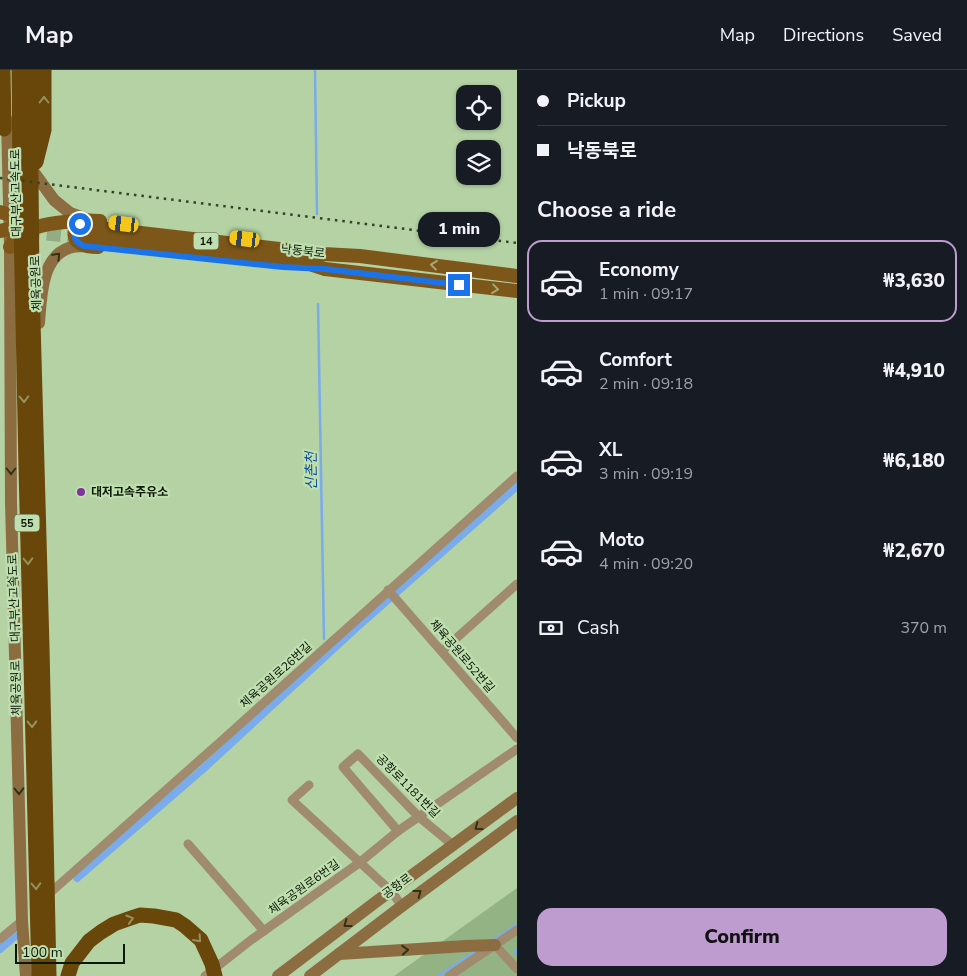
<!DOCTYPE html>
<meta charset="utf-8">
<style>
:root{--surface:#171b24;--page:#242831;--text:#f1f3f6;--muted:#9ea1a6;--line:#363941;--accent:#bf9cd0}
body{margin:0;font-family:"Nunito Sans","Noto Sans KR",sans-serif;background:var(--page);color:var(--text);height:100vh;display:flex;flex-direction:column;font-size:19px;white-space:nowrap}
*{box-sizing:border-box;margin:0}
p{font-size:16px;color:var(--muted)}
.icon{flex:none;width:28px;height:28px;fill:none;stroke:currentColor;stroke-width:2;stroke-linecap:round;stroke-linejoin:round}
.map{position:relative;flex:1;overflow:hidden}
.drawer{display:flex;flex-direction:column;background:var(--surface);width:450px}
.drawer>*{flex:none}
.hud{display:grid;align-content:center;height:110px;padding:0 20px;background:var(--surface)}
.tools{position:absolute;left:456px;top:15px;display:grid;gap:10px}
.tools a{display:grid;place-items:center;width:45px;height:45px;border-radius:10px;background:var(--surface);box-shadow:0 1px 4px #0004;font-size:25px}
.scale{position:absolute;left:15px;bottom:12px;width:110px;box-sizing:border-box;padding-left:5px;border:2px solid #0c1706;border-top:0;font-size:14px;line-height:18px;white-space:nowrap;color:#0c1706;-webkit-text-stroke:4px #c0dfb0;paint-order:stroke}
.end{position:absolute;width:22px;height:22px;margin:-11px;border:6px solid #1a73e8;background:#fff;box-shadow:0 0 0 2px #fff}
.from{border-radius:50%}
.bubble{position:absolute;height:35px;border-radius:15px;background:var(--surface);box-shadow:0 1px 4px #0004;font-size:16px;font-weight:800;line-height:35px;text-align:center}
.car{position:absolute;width:15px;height:30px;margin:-15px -8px;border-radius:6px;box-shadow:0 0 4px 1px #0007;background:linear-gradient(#f5c518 24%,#345 0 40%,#f5c518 0 76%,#345 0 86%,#f5c518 0)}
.hud b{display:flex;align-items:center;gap:18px;height:48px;font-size:19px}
.hud b+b{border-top:1px solid var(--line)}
.hud i{width:12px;height:12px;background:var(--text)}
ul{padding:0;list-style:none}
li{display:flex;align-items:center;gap:15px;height:82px;margin:0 10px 8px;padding:0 10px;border:2px solid transparent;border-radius:15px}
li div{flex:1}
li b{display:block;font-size:19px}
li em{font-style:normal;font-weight:800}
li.current{border-color:var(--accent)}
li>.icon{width:45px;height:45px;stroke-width:1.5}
h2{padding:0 20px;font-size:22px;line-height:60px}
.pay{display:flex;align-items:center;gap:12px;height:55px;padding:0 20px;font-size:19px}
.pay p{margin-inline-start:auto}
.button{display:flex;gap:10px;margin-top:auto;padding:10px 20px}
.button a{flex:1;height:58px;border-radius:15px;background:var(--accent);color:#111;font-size:20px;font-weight:800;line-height:58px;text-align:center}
header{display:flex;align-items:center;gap:30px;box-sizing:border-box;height:70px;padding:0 25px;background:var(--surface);border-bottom:1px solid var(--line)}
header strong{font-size:24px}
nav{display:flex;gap:28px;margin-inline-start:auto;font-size:18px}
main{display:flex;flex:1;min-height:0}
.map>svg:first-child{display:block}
.green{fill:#94b384}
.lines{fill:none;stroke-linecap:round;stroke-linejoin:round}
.stream{stroke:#7aabeb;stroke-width:2.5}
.canal{stroke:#7aabeb;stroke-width:8}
.primary-tunnel{stroke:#92ad84;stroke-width:14;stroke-dasharray:14 7;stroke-linecap:butt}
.street{stroke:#a08b6e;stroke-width:9}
.secondary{stroke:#8c6d41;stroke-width:12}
.primary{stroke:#7d5719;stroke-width:14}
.highway{stroke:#694609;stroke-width:15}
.rail{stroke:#324129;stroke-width:2.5;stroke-dasharray:2.5 5;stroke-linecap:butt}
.oneway{stroke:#94925c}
.oneway2{stroke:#323118}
.oneway3{stroke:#a5a974}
.route{stroke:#1a73e8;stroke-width:6}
.poi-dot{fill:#8231a1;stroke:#c0dfb0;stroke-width:2}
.labels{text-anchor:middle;stroke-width:4.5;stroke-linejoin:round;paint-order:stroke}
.shield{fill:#c0dfb0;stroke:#425339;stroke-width:1}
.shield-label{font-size:11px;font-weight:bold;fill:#0c1706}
.street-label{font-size:12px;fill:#0c1706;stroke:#c0dfb0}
.poi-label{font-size:12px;font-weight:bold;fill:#0c1706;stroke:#c0dfb0;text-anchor:start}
.water-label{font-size:14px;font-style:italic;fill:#064e98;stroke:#c0dfb0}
</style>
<header>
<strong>Map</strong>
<nav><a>Map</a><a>Directions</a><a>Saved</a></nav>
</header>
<main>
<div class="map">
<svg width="517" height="906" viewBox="0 0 517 906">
<rect width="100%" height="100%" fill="#b4d2a4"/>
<!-- green -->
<polygon class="green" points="517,818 517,906 394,906"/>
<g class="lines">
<!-- stream -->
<g class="stream">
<polyline points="315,0 317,144"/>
<polyline points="318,234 324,569"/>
<polyline points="325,582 325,588"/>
<polyline points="493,870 517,854"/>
<polyline points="517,880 515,881 517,884"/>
<polyline points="438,906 476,881"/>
</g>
<!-- canal -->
<g class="canal">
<polyline points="77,808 204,698 357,557 517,416"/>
<polyline points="0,879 15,866"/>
</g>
<!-- primary-tunnel -->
<polyline class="primary-tunnel" points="26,161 86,168"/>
<!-- street -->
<g class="street">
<polyline points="388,520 517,668"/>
<polyline points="442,581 517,514"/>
<polyline points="309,715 292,730 391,821 402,836"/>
<polyline points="398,761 343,697 358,684 419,747 453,775"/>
<polyline points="188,774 264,861"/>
<polyline points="51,822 219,673 517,406"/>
<polyline points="0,869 22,851"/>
<polyline points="495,875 517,899"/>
<polyline points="205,906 251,870 359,793 398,761 517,679"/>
<polyline points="449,906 517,860"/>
</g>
<!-- secondary -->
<g class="secondary">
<polyline points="7,50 10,177 11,433 22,851 26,906"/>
<polyline points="33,101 54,130 70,143 89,150"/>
<path d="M39,253C41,229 41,187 69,178C74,176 79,176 84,176"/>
<polyline points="339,884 466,876 495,875"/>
<polyline points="278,906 377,831 517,728"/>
<polyline points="310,906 402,836 517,751"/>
</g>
<!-- primary -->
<g class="primary">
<path d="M0,142C12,145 21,148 28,158"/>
<path d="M89,151C86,152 83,152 80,154C72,159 73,170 81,174C86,177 93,177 98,177"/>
<polyline points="89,157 323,184 360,186 517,206"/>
<path d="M0,161C11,159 20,156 27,147"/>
<polyline points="88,168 307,193 325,199 517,221"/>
<path d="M10,177C12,174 14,170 16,167C31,153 80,149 100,151"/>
</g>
<!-- highway -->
<g class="highway">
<polyline points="3,0 4,59"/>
<polyline points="19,0 20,105 26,398 39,906"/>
<polyline points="30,0 32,215 42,577 49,906"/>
<polyline points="36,92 44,60 44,0"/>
<polyline points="68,906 72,893 89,871 101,862 114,854 128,849 140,845 154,846 176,850 185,856 201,870 212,894 215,906"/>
</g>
<!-- rail -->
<polyline class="rail" points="0,108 517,173"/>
</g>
<!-- one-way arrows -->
<defs><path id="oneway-chevron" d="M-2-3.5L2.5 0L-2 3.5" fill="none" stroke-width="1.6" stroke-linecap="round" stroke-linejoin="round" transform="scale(1.25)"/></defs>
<g class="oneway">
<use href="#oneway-chevron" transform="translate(44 30) rotate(-90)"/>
<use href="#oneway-chevron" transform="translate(24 329) rotate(89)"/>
<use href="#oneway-chevron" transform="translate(28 491) rotate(88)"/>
<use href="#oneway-chevron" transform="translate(32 654) rotate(89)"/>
<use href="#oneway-chevron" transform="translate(36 816) rotate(88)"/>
<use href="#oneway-chevron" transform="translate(130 849) rotate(-17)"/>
<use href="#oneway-chevron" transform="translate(198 869) rotate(48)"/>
</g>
<g class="oneway2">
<use href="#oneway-chevron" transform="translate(57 186) rotate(-46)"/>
<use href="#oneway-chevron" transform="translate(11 401) rotate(90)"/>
<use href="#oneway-chevron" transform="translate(19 721) rotate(89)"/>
<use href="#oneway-chevron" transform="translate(478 757) rotate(144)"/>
<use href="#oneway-chevron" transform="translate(418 823) rotate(-37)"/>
<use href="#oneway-chevron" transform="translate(347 854) rotate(143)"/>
<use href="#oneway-chevron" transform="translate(405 880) rotate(-4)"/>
</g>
<g class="oneway3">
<use href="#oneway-chevron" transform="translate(434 195) rotate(-173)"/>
<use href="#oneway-chevron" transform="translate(495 219) rotate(7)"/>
</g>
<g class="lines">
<!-- route -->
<path class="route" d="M80,154C71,162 73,171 84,176L283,197L325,199L459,215"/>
</g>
<!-- markers -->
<circle class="poi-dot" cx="81" cy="422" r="5"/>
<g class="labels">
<!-- shield labels -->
<g class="shield">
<rect x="193.5" y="162.5" width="25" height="17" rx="4"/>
<rect x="14.5" y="444.5" width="25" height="17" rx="4"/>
</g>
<g class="shield-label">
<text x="206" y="175">14</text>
<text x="27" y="457">55</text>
</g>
<!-- street labels -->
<g class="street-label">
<text transform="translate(16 123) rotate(-91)" y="4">대구부산고속도로</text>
<text transform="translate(303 181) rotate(6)" y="4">낙동북로</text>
<text transform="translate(36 213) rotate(-92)" y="4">체육공원로</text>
<text transform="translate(14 528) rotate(-92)" y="4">대구부산고속도로</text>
<text transform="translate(462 586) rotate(49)" y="4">체육공원로52번길</text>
<text transform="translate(276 605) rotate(-42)" y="4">체육공원로26번길</text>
<text transform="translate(16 618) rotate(-91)" y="4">체육공원로</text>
<text transform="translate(408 716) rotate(45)" y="4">공항로1181번길</text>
<text transform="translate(397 816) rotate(-36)" y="4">공항로</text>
<text transform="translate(304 817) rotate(-36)" y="4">체육공원로6번길</text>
</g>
<!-- poi labels -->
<g class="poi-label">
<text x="91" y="426">대저고속주유소</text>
</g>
<!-- water labels -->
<g class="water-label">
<text transform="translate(311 401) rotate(-91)" y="5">신촌천</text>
</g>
</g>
</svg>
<div class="tools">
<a><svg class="icon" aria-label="locate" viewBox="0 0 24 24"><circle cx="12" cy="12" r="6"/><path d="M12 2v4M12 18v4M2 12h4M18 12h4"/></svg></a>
<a><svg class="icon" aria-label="layers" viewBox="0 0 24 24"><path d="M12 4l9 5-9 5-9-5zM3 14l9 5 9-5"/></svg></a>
</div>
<div class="scale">100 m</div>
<i class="end from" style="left:80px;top:154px"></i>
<i class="end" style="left:459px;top:215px"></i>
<div class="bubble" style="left:418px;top:142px;width:82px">1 min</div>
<i class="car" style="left:124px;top:154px;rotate:277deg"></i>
<i class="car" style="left:245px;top:169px;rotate:277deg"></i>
</div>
<section class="drawer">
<div class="hud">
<b><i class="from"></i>Pickup</b>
<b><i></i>낙동북로</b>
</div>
<h2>Choose a ride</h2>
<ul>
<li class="current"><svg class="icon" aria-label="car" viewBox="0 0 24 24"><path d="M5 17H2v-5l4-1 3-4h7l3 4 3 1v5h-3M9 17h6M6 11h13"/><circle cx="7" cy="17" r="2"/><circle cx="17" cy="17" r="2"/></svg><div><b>Economy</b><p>1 min · 09:17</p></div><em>₩3,630</em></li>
<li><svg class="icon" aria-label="car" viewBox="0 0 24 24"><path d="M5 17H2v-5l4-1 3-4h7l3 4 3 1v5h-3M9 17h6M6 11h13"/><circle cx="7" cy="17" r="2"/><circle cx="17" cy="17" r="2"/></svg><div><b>Comfort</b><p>2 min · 09:18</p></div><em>₩4,910</em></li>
<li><svg class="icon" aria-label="car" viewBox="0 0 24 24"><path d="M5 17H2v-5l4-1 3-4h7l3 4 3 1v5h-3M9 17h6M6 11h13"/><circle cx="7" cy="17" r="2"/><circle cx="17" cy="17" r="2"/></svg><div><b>XL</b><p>3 min · 09:19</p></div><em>₩6,180</em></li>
<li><svg class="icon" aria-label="car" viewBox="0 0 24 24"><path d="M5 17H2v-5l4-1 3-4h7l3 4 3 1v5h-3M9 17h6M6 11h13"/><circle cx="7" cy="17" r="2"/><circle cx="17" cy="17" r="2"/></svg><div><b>Moto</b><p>4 min · 09:20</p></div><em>₩2,670</em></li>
</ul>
<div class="pay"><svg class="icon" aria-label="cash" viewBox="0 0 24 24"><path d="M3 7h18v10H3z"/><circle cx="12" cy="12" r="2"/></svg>Cash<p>370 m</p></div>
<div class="button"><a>Confirm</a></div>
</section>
</main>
